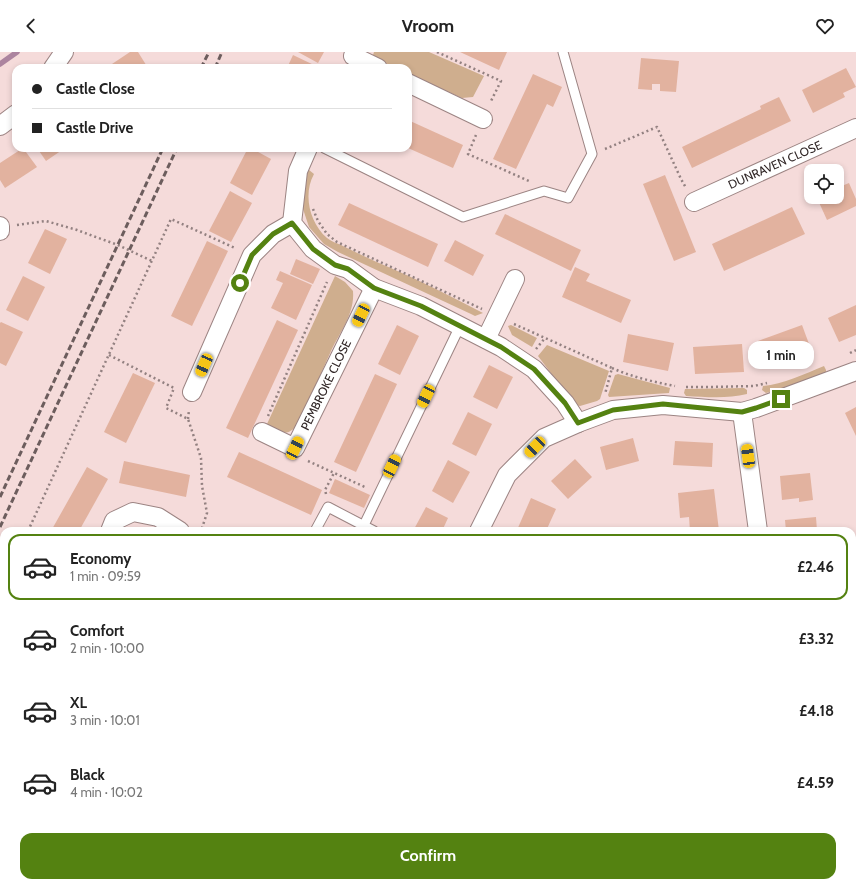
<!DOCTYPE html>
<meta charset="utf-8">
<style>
:root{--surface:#fff;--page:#f2f2f2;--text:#222;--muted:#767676;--line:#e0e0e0;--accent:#548211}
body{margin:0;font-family:Cabin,sans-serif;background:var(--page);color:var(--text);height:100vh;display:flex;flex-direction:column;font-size:15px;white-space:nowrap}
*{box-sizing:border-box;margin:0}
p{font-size:13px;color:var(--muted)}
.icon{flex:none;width:22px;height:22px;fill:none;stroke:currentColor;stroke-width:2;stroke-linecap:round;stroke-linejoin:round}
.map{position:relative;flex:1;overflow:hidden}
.details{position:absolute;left:0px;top:475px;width:856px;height:360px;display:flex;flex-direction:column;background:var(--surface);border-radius:12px 12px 0 0;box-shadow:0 2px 6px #0003}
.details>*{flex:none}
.top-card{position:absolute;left:12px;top:12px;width:400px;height:88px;border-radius:12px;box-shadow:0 2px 6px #0003;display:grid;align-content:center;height:88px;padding:0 20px;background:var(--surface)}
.fabs{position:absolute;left:804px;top:112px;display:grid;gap:8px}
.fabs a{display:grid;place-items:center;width:40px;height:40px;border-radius:8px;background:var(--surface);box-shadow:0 2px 6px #0003;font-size:20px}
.end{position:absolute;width:18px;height:18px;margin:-9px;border:5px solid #548211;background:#fff;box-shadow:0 0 0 2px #fff}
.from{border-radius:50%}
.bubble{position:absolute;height:28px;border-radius:12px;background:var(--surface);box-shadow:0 2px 6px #0003;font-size:13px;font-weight:700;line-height:28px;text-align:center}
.car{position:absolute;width:12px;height:24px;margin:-12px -6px;border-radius:5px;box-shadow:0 0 3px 1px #0007;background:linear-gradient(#f5c518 24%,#345 0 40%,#f5c518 0 76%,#345 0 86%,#f5c518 0)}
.top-card b{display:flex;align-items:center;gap:14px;height:38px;font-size:15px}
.top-card b+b{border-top:1px solid var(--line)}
.top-card i{width:10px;height:10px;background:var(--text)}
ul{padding:7px 0 0;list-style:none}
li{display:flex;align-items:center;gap:12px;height:66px;margin:0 8px 6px;padding:0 12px;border:2px solid transparent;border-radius:12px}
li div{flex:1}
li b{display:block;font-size:15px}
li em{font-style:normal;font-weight:700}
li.on{border-color:var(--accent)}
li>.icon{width:36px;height:36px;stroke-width:1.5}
.action{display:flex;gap:8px;margin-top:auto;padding:8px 20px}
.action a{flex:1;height:46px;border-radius:12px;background:var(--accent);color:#fff;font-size:16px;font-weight:700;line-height:46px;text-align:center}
header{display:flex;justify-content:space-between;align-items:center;height:52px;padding:0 20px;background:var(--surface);font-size:18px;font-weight:700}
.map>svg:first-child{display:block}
.green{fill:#cfae8e}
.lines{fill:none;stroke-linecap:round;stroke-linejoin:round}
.stream{stroke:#ac849f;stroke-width:5.5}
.building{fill:#e2b29f}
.lane-casing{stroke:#9c8483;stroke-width:11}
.street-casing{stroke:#9c8483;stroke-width:20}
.path{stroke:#938181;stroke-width:2.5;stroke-dasharray:2 3;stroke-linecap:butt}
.lane{stroke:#fff;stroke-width:9}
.street{stroke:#fff;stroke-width:18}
.rail{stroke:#6c5d5d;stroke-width:3;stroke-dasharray:6 3;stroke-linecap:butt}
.route{stroke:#548211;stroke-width:5}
.labels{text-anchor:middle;stroke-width:3;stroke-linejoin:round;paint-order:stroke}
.street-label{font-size:12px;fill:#302626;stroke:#fff}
</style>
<header><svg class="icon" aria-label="back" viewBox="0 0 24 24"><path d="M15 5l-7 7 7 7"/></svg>Vroom<svg class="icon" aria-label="heart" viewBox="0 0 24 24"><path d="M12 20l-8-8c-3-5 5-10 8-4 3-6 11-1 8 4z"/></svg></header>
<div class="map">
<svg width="856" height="835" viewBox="0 0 856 835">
<rect width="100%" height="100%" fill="#f5dbda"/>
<!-- green -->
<g class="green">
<polygon points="374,0 429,0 484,24 473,45 462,46 408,22 408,16 396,16 379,8 373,3"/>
<path d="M307,118H309L314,122C303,142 309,170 327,186C332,190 337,191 343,194C359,202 376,210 393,217C423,230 452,245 481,260L483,261L475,264L471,262L338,200L324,192L309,175L302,154L305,122Z"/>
<path d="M335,224L345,230L353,239C355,261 340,280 331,299C320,324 309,348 298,373C285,386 281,380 267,372Z"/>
<polygon points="511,273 537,286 532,295 512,283 508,274"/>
<polygon points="547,293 609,319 600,347 597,349 580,354 576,353 565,343 553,324 538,304"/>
<path d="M824,314L826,318V320L802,331L766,341L762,338L763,334C783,332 805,322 824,314Z"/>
<polygon points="618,322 670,336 669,341 609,345 608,343 615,323"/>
<path d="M744,336L747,338V342C727,347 706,345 686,344L684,341L685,337Z"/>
</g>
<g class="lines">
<!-- stream -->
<g class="stream">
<polyline points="0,12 17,0"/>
<polyline points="0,612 4,614"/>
<polyline points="144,835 144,831"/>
</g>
</g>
<!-- building -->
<g class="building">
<polygon points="130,0 138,0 148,16 106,16"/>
<polygon points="298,0 324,0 318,11"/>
<polygon points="460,0 507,0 499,18"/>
<polygon points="293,3 316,14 315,16 287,16"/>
<polygon points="641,6 679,9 676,40 660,39 660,32 652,32 652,38 638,37"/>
<polygon points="846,16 856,35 843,41 845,45 813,61 802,38"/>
<polygon points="533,22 562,35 553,55 547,52 516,117 493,107"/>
<polygon points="779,45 791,69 692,116 682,95 761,57 760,54"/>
<polygon points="408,68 463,93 453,116 408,96"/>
<polygon points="23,96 37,115 5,136 0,128 0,111"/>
<polygon points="37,96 65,96 46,109"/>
<polygon points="248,96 251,96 271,107 252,143 230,131"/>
<polygon points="665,123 696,200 674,209 643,132"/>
<polygon points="849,131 856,147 856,154 827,168 817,146 819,145 837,145 837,136"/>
<polygon points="230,139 252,151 231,190 209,179"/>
<polygon points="349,151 438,192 428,215 338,173"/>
<polygon points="792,155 805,182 724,219 712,192"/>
<polygon points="505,162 581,198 571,219 495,182"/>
<polygon points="45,177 67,187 50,222 28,211"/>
<polygon points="455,188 484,203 473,224 444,209"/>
<polygon points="207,189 228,199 192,274 171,264"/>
<polygon points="296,207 320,217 313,232 290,222"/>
<polygon points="575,215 590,222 586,229 631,248 621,271 562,245"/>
<polygon points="280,219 312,233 296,268 271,256 283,231 276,228"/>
<polygon points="23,224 45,235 28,269 6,258"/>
<polygon points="856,253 856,283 839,290 828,266"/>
<polygon points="277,268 298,278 248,386 226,376"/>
<polygon points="1,270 23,280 6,314 0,311 0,271"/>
<polygon points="397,273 419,284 400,323 378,312"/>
<polygon points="802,273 812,300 767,316 758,289"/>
<polygon points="628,282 674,291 668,319 623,310"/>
<polygon points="742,292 744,320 695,322 693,295"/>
<polygon points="489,313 513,325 497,357 473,345"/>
<polygon points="133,321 155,331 126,391 104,380"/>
<polygon points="375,322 397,332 356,420 334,410"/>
<polygon points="856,355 856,384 845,361"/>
<polygon points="468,360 492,372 476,404 452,392"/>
<polygon points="633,386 639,409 606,418 600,395"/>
<polygon points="675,389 713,391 712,415 673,413"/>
<polygon points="239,400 322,438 311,463 227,425"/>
<polygon points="575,407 592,425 568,447 551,429"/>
<polygon points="448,408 470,420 453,451 432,439"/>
<polygon points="124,409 190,423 186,445 119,431"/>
<polygon points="87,415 108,427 79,479 51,479"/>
<polygon points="810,421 813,448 799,450 799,446 782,448 780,424"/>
<polygon points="335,427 370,443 364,456 329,441"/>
<polygon points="714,437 719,479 690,479 689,465 680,466 678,441"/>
<polygon points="531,446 556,457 546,479 519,479 517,478"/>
<polygon points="426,455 448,466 442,479 413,479"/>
<polygon points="816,465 817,479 786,479 785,468"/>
<polygon points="176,831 194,831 193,834 176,832"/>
<polygon points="275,831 295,831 318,834 318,835 274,835"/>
</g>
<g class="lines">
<defs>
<g id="lane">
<polyline points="324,96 463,165 544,139 568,146 592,102 563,0"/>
<polyline points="364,473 460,274"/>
<polyline points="315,479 328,455 374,479"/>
</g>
<g id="street">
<polyline points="353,4 378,16"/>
<polyline points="53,16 64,0"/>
<polyline points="408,31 483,67"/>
<polyline points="0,74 16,62"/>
<polyline points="308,96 298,119 292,171 313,197 335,213 348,217 374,236 421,254 501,295 534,317 565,351 578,371"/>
<polyline points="694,150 856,76"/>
<polyline points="0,174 0,179"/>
<polyline points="486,287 515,227"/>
<polyline points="192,340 252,203 273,182 292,171"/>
<polyline points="742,360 758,479"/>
<polyline points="262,380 295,396 374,236"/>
<polyline points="110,479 114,469 133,460 158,465 180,479"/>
<polyline points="479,479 507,423 544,386 578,371 613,358 663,353 742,360 756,356 856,319"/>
<polyline points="0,537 4,539"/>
<polyline points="852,822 856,823"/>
<polyline points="262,831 263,835"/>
<polyline points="578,835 578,831"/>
</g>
</defs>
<!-- lane casing -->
<use href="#lane" class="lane-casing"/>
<!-- street casing -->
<use href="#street" class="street-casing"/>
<!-- path -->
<g class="path">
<polyline points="437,0 501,29 490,51"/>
<polyline points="476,83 468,102 529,129"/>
<polyline points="605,97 657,75 681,127 686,136"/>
<polyline points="313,157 318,169 327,182 337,190 482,257"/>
<polyline points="17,173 46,169 77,178 93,184 118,193 152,209"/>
<polyline points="514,272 612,316 605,342"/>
<polyline points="536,297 545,286"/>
<polyline points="850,301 856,298"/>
<polyline points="109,303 174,336 166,356 188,367 201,406 202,434 207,461 201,479"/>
<path d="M612,316C632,325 654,330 675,334"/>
<polyline points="686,335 710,335 754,334 767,331"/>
<polyline points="268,364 327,230"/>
<polyline points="188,367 189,358"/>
<polyline points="308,409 367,436"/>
<polyline points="326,442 325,438 334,421"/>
<polyline points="28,479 171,167 235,196"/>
<polyline points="852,600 856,600"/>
<polyline points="852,636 856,636"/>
</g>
<!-- lane -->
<use href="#lane" class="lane"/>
<!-- street -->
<use href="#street" class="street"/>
<!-- rail -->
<g class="rail">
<polyline points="201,16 209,0"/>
<polyline points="215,16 222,0"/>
<polyline points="0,445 163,96"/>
<polyline points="0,475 177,96"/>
</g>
</g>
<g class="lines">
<!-- route -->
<polyline class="route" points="240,231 252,203 273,182 292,171 313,197 335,213 348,217 374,236 421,254 501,295 534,317 565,351 578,371 613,358 663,352 742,360 756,356 781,347"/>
</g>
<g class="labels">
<!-- street labels -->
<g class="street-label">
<text transform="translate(775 113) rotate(-24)" y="4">DUNRAVEN CLOSE</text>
<text transform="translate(326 333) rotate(-64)" y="4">PEMBROKE CLOSE</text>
</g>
</g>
</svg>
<div class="fabs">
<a><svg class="icon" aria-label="locate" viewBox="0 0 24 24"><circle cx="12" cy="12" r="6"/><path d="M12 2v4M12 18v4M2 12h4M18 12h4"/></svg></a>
</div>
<i class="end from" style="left:240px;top:231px"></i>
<i class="end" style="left:781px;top:347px"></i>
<div class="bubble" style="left:748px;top:289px;width:66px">1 min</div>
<i class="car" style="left:361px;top:263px;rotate:206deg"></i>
<i class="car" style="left:204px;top:313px;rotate:204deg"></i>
<i class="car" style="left:426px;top:344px;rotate:206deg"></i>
<i class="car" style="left:535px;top:395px;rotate:225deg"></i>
<i class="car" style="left:295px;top:396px;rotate:26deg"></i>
<i class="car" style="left:748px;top:404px;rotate:352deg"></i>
<i class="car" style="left:392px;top:414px;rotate:26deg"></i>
<div class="top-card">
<b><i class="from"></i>Castle Close</b>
<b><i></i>Castle Drive</b>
</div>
<section class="details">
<ul>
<li class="on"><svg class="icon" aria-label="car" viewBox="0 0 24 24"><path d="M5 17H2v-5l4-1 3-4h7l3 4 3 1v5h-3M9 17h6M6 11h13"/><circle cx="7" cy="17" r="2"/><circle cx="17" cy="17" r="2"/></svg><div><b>Economy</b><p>1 min · 09:59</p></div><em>£2.46</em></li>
<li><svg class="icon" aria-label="car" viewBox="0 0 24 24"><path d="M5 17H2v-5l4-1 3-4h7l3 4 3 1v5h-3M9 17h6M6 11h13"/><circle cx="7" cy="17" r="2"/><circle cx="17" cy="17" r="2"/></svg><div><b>Comfort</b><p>2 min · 10:00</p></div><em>£3.32</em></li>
<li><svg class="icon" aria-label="car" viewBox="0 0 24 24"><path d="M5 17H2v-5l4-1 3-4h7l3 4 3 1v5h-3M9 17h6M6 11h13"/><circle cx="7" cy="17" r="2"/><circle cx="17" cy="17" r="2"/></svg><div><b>XL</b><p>3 min · 10:01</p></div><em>£4.18</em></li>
<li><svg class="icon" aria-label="car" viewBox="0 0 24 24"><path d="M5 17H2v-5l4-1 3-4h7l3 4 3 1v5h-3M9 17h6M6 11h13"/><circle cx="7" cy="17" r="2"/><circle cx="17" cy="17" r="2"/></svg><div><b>Black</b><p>4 min · 10:02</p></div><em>£4.59</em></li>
</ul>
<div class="action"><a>Confirm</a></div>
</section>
</div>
